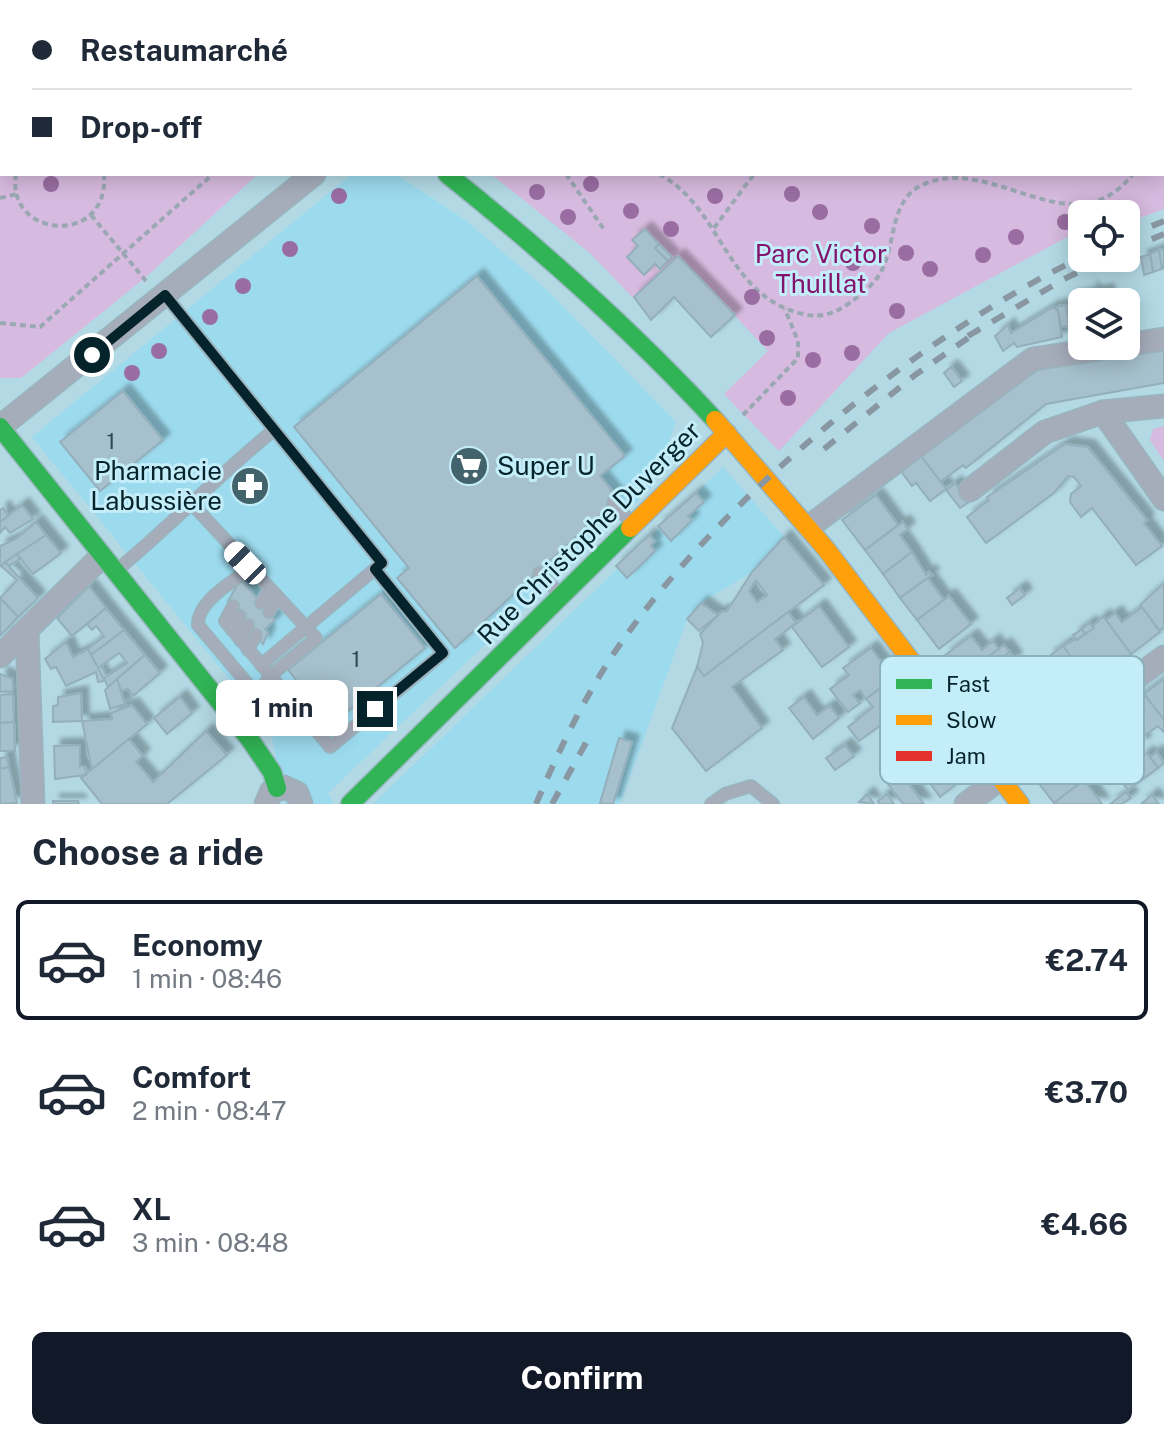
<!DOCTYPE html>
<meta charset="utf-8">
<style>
:root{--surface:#fff;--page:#f6f6f7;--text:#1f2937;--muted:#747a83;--line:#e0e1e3;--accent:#111827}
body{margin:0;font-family:"Public Sans",sans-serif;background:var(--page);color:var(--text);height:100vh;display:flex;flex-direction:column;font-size:30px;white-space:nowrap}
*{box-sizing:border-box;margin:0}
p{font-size:26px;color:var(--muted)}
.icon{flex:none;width:44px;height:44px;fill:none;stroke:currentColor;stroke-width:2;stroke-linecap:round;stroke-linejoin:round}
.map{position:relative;height:804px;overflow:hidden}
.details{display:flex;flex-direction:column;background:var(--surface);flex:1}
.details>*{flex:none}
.hud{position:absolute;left:0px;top:0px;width:1164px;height:176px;box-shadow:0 4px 20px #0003;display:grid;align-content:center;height:176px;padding:0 32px;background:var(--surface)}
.tools{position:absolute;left:1068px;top:200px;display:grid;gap:16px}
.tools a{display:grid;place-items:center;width:72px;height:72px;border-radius:12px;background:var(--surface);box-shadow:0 4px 20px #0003;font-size:40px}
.end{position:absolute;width:36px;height:36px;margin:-18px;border:10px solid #05232b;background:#fff;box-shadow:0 0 0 4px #fff}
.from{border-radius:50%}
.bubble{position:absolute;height:56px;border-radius:12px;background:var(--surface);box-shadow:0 4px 20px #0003;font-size:26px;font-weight:700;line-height:56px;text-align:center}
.car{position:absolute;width:24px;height:48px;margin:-24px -12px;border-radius:10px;box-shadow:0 0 6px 2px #0007;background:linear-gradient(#fff 24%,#345 0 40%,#fff 0 76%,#345 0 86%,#fff 0)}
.hud b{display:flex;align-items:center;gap:28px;height:76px;font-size:30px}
.hud b+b{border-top:2px solid var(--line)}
.hud i{width:20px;height:20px;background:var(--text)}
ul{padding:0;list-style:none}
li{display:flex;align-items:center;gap:24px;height:120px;margin:0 16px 12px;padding:0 16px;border:4px solid transparent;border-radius:12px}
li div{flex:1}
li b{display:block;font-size:30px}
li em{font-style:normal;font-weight:700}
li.selected{border-color:var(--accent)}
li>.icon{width:72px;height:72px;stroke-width:1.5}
h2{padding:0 32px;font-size:36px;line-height:96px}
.primary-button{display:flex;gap:16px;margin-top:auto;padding:16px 32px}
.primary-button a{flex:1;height:92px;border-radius:12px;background:var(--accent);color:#fff;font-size:32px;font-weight:700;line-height:92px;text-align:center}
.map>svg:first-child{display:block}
.built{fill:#9cdaed}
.green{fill:#d7badf}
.building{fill:#a6c1cd;stroke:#94afbc;stroke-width:2;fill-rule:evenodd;filter:url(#shadow)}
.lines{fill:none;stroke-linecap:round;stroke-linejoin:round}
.lane-casing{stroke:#98b6bf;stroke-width:14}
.street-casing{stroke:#98b6bf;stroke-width:25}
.fast-casing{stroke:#98b6bf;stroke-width:21}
.slow-casing{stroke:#98b6bf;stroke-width:21}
.jam-casing{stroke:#98b6bf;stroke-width:21}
.path{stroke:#9aa8b3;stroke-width:4;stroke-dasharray:6 4;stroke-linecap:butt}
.lane{stroke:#a5acba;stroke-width:11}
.street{stroke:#a5acba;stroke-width:22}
.fast{stroke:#30b455;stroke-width:18}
.slow{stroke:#ff9f0a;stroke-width:18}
.jam{stroke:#e5322d;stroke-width:18}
.rail{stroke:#8897a1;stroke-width:6;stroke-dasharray:14 14;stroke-linecap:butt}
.tree{fill:#996da2}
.route{stroke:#05232b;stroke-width:10}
.labels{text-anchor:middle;stroke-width:6;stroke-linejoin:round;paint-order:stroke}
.number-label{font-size:22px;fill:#2e4b54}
.park-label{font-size:26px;fill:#83146c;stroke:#c4edfa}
.poi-label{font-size:26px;fill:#05232b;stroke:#c4edfa;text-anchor:start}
.street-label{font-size:26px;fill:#05232b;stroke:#c4edfa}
.key{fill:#c4edfa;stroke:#8bb0bc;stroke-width:2}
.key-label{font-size:22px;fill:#05232b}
</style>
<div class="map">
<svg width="1164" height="804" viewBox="0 0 1164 804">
<defs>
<filter id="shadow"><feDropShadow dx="7" dy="-7" stdDeviation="2" flood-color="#0004"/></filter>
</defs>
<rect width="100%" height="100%" fill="#b3d9e5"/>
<!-- built -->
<g class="built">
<polygon points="352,174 396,174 464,219 546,289 676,422 652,487 328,793 334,804 285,804 269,722 239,691 32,437"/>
<polygon points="723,467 784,537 752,572 701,603 687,619 620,804 373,804"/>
</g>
<!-- green -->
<g class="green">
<polygon points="529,0 1164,0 1164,209 1126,223 1126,214 1082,214 1082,239 1073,234 889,333 779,451 724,394 768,351 679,256 633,298 590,253 491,174 1162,174 1162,2"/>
<polygon points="0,32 2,174 258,174 146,277 21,378 0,378"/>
<polygon points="1164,426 1164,461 1150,440 1153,429"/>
</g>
<!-- building -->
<g class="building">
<polygon points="214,0 337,0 337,2"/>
<polygon points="645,229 659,244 655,248 668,261 660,269 655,264 644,275 627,257 638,246 632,240"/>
<polygon points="659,244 672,257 668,261 655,248"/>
<polygon points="1164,249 1164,268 1162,269 1159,250"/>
<polygon points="1159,250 1162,269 1153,272 1150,254"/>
<polygon points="1150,254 1153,272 1144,275 1141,257"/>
<polygon points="678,256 735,315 711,337 674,297 651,320 634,297"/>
<polygon points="477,276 625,456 600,476 618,498 455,648 397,578 409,568 294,427"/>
<polygon points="1090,289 1095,293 1107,291 1109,302 1082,302 1082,324 1074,325 1070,298 1091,294"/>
<polygon points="1066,305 1069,326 1061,327 1057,306"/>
<polygon points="1053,307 1058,311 1062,337 1017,347 1014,343 1003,351 995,336 1008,325 1011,333"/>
<polygon points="1164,348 1164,383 1046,404 966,468 963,465 940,482 921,456 1037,370"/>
<polygon points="951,367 962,381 954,387 944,373"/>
<polygon points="123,391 163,440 100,491 60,442"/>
<polygon points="1065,444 1088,447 1147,520 1144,523 1162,546 1136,565 1092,508 1081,517 1070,502 1071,494 1081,486 1074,477 1068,476 1054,493 986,543 967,517 989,500 987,497"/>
<polygon points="921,456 946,489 930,501 916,483 912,486 900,470"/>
<polygon points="955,483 969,502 960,508 946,490"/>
<polygon points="696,493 704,502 688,516 692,520 671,541 658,526"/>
<polygon points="876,495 898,525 865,550 842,520"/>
<polygon points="22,505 33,519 10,533 5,527 0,533 0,522"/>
<polygon points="3,508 8,516 0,522 0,510"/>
<polygon points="36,522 46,535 0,566 0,546 16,539"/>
<polygon points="903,522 908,529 900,535 912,552 883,574 865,550"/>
<polygon points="46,535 61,553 33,574 17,554"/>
<polygon points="649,535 655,541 651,546 655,551 627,578 616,566"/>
<path d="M784,537L824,585L704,676L697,667L703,643L700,634L721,612L727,611L752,572ZM756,580L767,595L757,602L749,591Z"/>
<polygon points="912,552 926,575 929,572 932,575 900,598 883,574"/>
<polygon points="17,554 20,559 9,566 5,562"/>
<polygon points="5,562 38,598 18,617 0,598 17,580 1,566"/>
<polygon points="928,578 944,600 917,620 900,598"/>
<polygon points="241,579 275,620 265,629 268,633 263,644 228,601"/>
<polygon points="1164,583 1164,627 1159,630 1140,605"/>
<polygon points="89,586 106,608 72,636 57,618"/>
<polygon points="1020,588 1025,595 1012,605 1007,598"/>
<polygon points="381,594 425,648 332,724 288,670"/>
<polygon points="949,596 971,624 939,649 917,620"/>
<polygon points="0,598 18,617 0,636"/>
<polygon points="701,603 718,615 699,631 687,619"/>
<polygon points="819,606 849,647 822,667 792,627"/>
<polygon points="1142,607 1160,632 1131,654 1106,620 1115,613 1122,622"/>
<polygon points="106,608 124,630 91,655 88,649 104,636 96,626 92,630 87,624"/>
<polygon points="788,612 796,623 775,639 783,650 732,687 762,728 706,771 672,728 697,667 704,676"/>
<polygon points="1103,616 1131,654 1091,684 1063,646 1085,634"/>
<polygon points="1089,623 1094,628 1085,634 1082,629"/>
<polygon points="1082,629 1085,634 1077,640 1073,635"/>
<polygon points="124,630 145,655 108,687 104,678 127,663 119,653 98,668 91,655"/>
<polygon points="971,636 982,650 993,641 999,649 960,678 944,656"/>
<polygon points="66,642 73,657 88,649 105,681 98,682 96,672 66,686 56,667 51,669 45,659"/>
<polygon points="1004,645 1010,652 996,663 1012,684 982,706 960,678"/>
<polygon points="1063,646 1091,684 1076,695 1048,657"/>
<polygon points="871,648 894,678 866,699 860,690 853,695 860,703 848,712 830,689 849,675 843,668"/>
<polygon points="1010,652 1015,659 1001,670 996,663"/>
<polygon points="145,655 160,673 133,696 128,689 121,691 117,679"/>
<polygon points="0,674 13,679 13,691 0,692"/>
<polygon points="894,678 912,702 859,741 848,727 873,707 866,699"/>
<polygon points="117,679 125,704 110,709 105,690"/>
<polygon points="1164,679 1164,720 1144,694"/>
<polygon points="81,693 82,721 53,722 53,706 58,705 58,697"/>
<polygon points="13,694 14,722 0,723 0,695"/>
<polygon points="1144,694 1164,720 1164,732 1158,726 1141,738 1144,742 1140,745 1117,714"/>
<polygon points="180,697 192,713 167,734 154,718"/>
<polygon points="804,697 817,715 830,706 839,718 813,739 789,708"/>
<polygon points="132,705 147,724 92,770 82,721 112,719 111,713"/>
<polygon points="14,722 15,751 0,751 0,723"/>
<polygon points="206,731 227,755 167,804 102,804 81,778 129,739 143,756 136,762 153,782"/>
<polygon points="619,738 632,742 613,804 604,804 600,803"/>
<polygon points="940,740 961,768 959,782 940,797 913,760"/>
<polygon points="80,745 80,766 85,766 86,775 55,779 54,746"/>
<polygon points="845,745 854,756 835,770 826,758"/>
<polygon points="1157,752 1164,763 1158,768 1150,757"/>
<polygon points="1147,753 1158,768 1128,790 1120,779 1142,763 1139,759"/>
<polygon points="7,757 9,767 0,769 0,758"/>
<polygon points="1059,758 1078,785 1054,803 1040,785 1042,771"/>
<polygon points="9,767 17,803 0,804 0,769"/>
<polygon points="899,770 906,780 924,804 903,804 885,780"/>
<polygon points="1084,780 1102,804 1055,804 1054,803"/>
<polygon points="1126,792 1131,798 1122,804 1110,804"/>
<polygon points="867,794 874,804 859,802"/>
<polygon points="887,794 894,804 879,804 878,801"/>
<polygon points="1152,795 1159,804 1141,804"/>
<polygon points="53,801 78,801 79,804 53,804"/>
</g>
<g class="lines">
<defs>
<g id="lane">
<polyline points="349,2 350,0"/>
<polyline points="165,295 382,563 261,665"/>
<polyline points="613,503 632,523"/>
<polyline points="193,505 316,638 270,676 257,695 232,716"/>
<path d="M250,568C233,582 197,601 198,625L257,695"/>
<path d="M117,570C172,525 219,474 274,430"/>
<polyline points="539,573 561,595"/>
<polyline points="261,603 269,588"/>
<polyline points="233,606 225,621 330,747 443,653 375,569"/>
<polyline points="269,612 278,597"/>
<polyline points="232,630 240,616"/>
<polyline points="240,640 248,625"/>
<polyline points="248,650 256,635"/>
<polyline points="711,804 725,794 751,786 773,804"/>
</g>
<g id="street">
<polyline points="470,2 472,0"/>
<polyline points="1126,345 1164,339"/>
<polyline points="1103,412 1164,499"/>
<polyline points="0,427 314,174"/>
<polyline points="970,490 1045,432 1103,412 1164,406"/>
<polyline points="810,526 1033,359 1119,346"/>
<polyline points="27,631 33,804"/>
<polyline points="0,656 101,557"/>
<polyline points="266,804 271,792 284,787 297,793 301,804"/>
<polyline points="966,804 1164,657"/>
</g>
<g id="fast">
<path d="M447,174C542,250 632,330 715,420"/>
<polyline points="0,427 251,741 272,772 277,788"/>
<polyline points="350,804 630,528"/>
</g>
<g id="slow">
<polyline points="715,420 826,549 1020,804"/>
<polyline points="630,528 727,433"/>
</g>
<polyline id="jam" points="57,0 67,2"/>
</defs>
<!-- lane casing -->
<use href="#lane" class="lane-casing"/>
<!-- street casing -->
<use href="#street" class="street-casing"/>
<!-- fast casing -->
<use href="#fast" class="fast-casing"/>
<!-- slow casing -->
<use href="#slow" class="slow-casing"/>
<!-- jam casing -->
<use href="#jam" class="jam-casing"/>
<!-- path -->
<g class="path">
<polyline points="1063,0 1064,2"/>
<polyline points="380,2 381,0"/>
<polyline points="698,2 701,0"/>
<polyline points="865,2 866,0"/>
<polyline points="1162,51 1164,51"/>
<polyline points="0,60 2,60"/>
<polyline points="1162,129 1164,129"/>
<path d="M16,174C5,239 110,247 104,174"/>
<polyline points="566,174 605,231"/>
<path d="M659,174C722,207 726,297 803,314C820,318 834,314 848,304C861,295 875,284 882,270C896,242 890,200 922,185C993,152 1072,251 1133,174"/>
<polyline points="0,198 17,194"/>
<polyline points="91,215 146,281"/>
<polyline points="714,228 754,174"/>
<polyline points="0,323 40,327 213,174"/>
<polyline points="743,415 798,358 798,341 785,309"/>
</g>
<!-- lane -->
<use href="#lane" class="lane"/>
<!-- street -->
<use href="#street" class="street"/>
<!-- fast -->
<use href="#fast" class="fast"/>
<!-- slow -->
<use href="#slow" class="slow"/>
<!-- jam -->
<use href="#jam" class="jam"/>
<!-- rail -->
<g class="rail">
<polyline points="1126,237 1164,221"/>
<polyline points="1126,250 1164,234"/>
<polyline points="968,336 1064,279 1107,258"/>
<polyline points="824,449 915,375 978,331"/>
<path d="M536,804C560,748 586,693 621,643C722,497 922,334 1082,257"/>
<polyline points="552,804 587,741"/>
</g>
</g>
<!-- trees -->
<g class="tree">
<circle cx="51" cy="184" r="8"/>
<circle cx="591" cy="184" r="8"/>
<circle cx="537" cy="192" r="8"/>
<circle cx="792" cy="194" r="8"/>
<circle cx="339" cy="196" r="8"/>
<circle cx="715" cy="196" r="8"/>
<circle cx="631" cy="211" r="8"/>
<circle cx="820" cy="212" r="8"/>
<circle cx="568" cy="217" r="8"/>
<circle cx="1065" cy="222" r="8"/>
<circle cx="872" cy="226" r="8"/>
<circle cx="671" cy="229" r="8"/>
<circle cx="1016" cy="237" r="8"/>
<circle cx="290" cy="249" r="8"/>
<circle cx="906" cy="253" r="8"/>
<circle cx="983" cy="255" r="8"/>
<circle cx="853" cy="263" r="8"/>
<circle cx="930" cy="269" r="8"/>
<circle cx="243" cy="286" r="8"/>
<circle cx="752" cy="297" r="8"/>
<circle cx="897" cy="311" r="8"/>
<circle cx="210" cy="317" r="8"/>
<circle cx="767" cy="338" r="8"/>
<circle cx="159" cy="351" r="8"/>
<circle cx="852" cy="353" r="8"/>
<circle cx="813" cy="360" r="8"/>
<circle cx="132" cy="373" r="8"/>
<circle cx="788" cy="398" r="8"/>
</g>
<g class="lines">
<!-- route -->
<polyline class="route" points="92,355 165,295 382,563 375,569 443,653 375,709"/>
</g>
<!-- icons -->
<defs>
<symbol id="supermarket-disc" viewBox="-11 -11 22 22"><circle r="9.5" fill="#42636c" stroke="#c4edfa"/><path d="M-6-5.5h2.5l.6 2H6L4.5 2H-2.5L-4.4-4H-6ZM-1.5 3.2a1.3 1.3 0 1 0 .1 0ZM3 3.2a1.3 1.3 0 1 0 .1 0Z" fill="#fff"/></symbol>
<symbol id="pharmacy-disc" viewBox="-11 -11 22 22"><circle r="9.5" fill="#42636c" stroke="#c4edfa"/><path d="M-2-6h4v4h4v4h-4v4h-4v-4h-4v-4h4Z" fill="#fff"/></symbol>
</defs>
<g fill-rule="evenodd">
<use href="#supermarket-disc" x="447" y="444" width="44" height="44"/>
<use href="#pharmacy-disc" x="228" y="464" width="44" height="44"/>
</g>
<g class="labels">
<!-- number labels -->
<g class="number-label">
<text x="111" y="449">1</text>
<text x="356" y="667">1</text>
</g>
<!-- park labels -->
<g class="park-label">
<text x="821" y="263">Parc Victor<tspan x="821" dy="30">Thuillat</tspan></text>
</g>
<!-- poi labels -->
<g class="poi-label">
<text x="497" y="475">Super U</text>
<text x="222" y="480" text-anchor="end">Pharmacie<tspan x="222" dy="30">Labussière</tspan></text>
</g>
<!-- street labels -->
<g class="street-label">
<text transform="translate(589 533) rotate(-45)" y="9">Rue Christophe Duverger</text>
</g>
</g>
<!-- legend -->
<rect x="880" y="656" width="264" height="128" rx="12" class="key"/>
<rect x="896" y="679" width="36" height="10" fill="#30b455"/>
<rect x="896" y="715" width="36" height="10" fill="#ff9f0a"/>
<rect x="896" y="751" width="36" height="10" fill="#e5322d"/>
<g class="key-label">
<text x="946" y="692">Fast</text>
<text x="946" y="728">Slow</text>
<text x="946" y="764">Jam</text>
</g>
</svg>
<div class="tools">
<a><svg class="icon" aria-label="locate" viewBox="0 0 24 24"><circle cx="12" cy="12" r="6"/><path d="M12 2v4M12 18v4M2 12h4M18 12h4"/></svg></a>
<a><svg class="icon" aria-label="layers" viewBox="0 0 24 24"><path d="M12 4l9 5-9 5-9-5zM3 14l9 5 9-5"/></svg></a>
</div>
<i class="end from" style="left:92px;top:355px"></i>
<i class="end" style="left:375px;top:709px"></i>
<div class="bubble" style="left:216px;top:680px;width:132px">1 min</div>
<i class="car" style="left:245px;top:563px;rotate:316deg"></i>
<div class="hud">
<b><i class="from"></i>Restaumarché</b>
<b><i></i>Drop-off</b>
</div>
</div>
<section class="details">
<h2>Choose a ride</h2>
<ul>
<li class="selected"><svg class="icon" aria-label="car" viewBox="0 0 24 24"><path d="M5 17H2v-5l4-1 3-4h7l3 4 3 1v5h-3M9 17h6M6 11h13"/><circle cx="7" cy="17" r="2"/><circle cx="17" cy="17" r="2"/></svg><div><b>Economy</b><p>1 min · 08:46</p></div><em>€2.74</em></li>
<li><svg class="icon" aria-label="car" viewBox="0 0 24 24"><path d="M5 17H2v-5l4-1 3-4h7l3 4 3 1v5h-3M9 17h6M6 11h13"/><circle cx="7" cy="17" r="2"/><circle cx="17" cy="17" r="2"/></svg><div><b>Comfort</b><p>2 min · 08:47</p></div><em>€3.70</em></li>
<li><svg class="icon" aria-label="car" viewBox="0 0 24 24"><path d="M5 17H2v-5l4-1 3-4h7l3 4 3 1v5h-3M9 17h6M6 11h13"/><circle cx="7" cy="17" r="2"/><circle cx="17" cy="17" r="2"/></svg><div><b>XL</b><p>3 min · 08:48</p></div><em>€4.66</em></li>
</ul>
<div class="primary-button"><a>Confirm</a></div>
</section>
